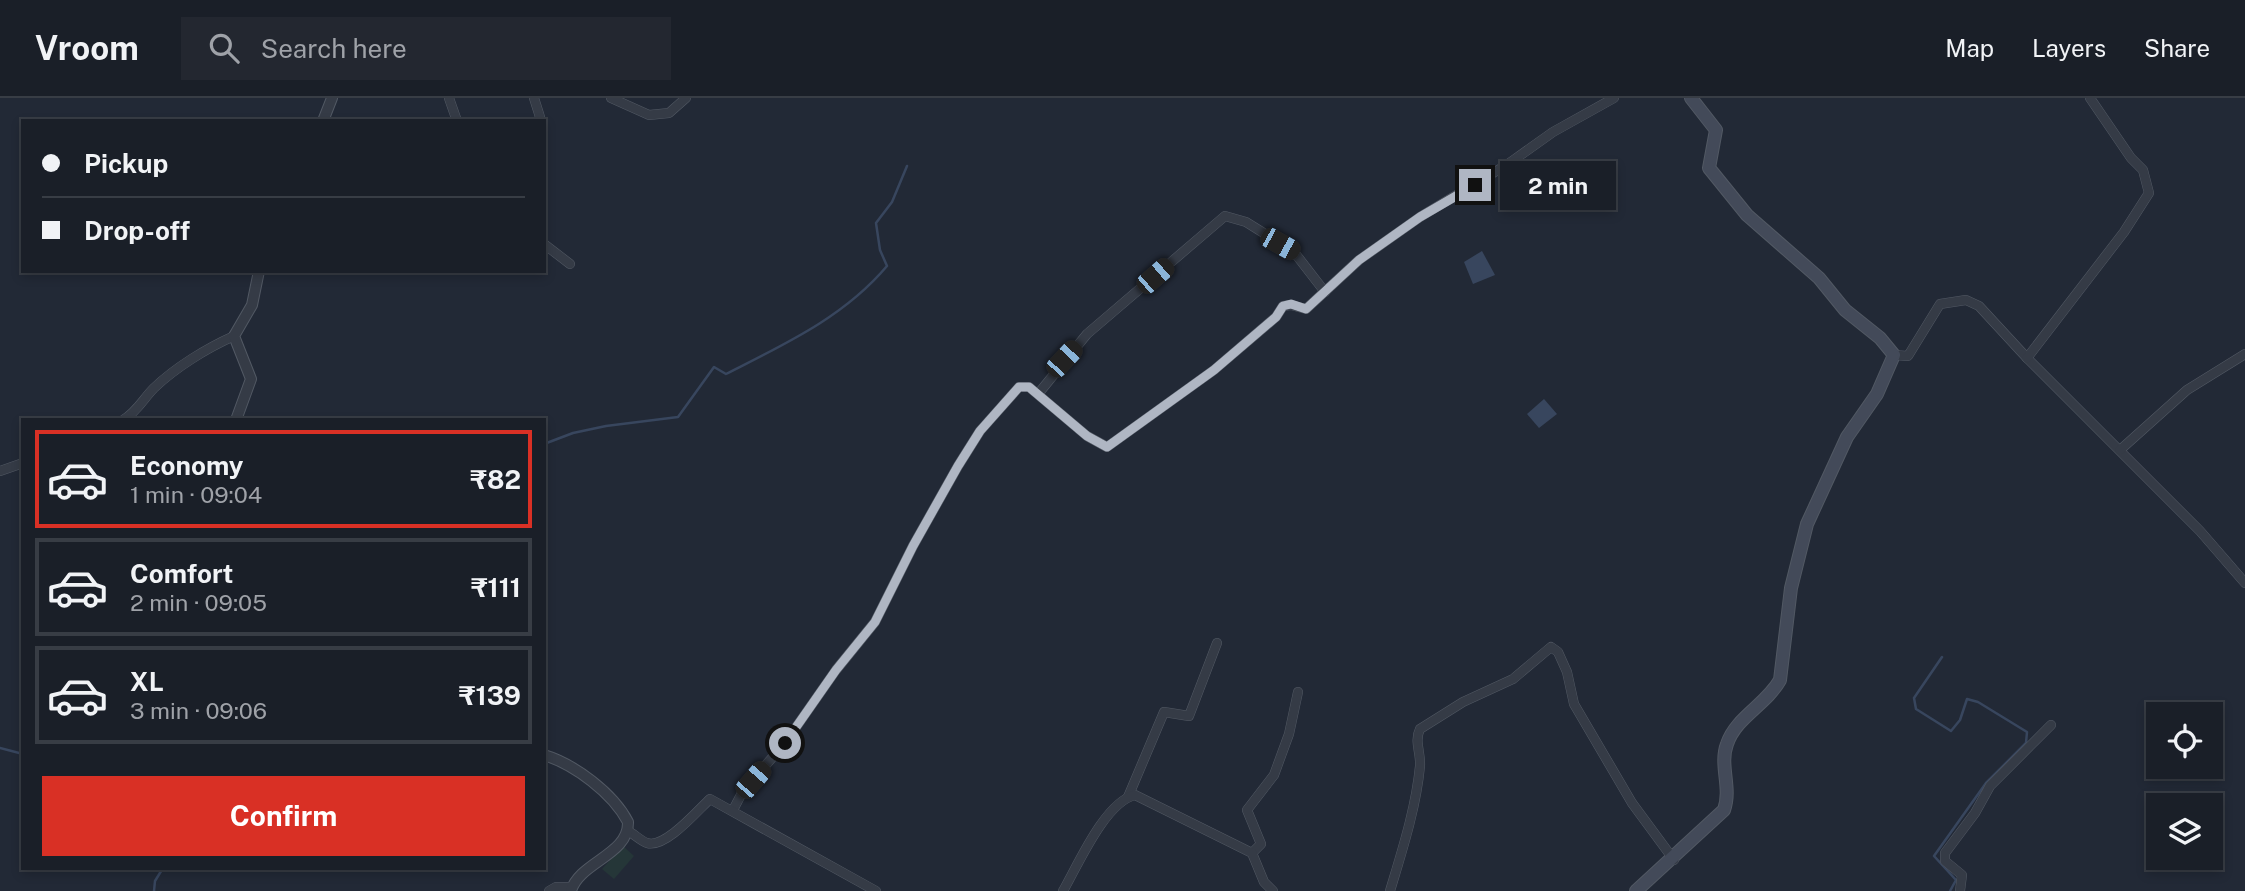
<!DOCTYPE html>
<meta charset="utf-8">
<style>
:root{--surface:#1a1f28;--page:#232730;--text:#f1f3f6;--muted:#9fa2a8;--line:#383d45;--accent:#d93025}
body{margin:0;font-family:"Public Sans",sans-serif;background:var(--page);color:var(--text);height:100vh;display:flex;flex-direction:column;font-size:26px;white-space:nowrap}
*{box-sizing:border-box;margin:0}
p{font-size:23px;color:var(--muted)}
.icon{flex:none;width:38px;height:38px;fill:none;stroke:currentColor;stroke-width:2;stroke-linecap:round;stroke-linejoin:round}
.map{position:relative;flex:1;overflow:hidden}
.details{position:absolute;left:21px;top:320px;width:525px;height:452px;display:flex;flex-direction:column;background:var(--surface);border-radius:0px;box-shadow:0 4px 10px #0003,0 0 0 2px var(--line)}
.details>*{flex:none}
.banner{position:absolute;left:21px;top:21px;width:525px;height:154px;border-radius:0px;box-shadow:0 4px 10px #0003,0 0 0 2px var(--line);display:grid;align-content:center;height:154px;padding:0 21px;background:var(--surface)}
.fabs{position:absolute;left:2146px;top:604px;display:grid;gap:14px}
.fabs a{display:grid;place-items:center;width:77px;height:77px;border-radius:0px;background:var(--surface);box-shadow:0 4px 10px #0003,0 0 0 2px var(--line);font-size:35px}
.end{position:absolute;width:32px;height:32px;margin:-16px;border:9px solid #afb6c3;background:#111;box-shadow:0 0 0 4px #111}
.from{border-radius:50%}
.bubble{position:absolute;height:49px;border-radius:0px;background:var(--surface);box-shadow:0 4px 10px #0003,0 0 0 2px var(--line);font-size:23px;font-weight:700;line-height:49px;text-align:center}
.car{position:absolute;width:21px;height:42px;margin:-21px -10px;border-radius:9px;box-shadow:0 0 5px 2px #0007;background:linear-gradient(#222 24%,#8ab4d8 0 40%,#222 0 76%,#8ab4d8 0 86%,#222 0)}
.banner b{display:flex;align-items:center;gap:24px;height:66px;font-size:26px}
.banner b+b{border-top:2px solid var(--line)}
.banner i{width:18px;height:18px;background:var(--text)}
ul{padding:12px 0 0;list-style:none}
li{display:flex;align-items:center;gap:21px;height:98px;margin:0 14px 10px;padding:0 7px;border:4px solid var(--line);border-radius:0px}
li div{flex:1}
li b{display:block;font-size:26px}
li em{font-style:normal;font-weight:700}
li.current{border-color:var(--accent)}
li>.icon{width:63px;height:63px;stroke-width:1.5}
.action{display:flex;gap:14px;margin-top:auto;padding:14px 21px}
.action a{flex:1;height:80px;border-radius:0px;background:var(--accent);color:#fff;font-size:28px;font-weight:700;line-height:80px;text-align:center}
header{display:flex;align-items:center;gap:42px;box-sizing:border-box;height:98px;padding:0 35px;background:var(--surface);border-bottom:2px solid var(--line)}
header strong{font-size:33px}
nav{display:flex;gap:38px;margin-inline-start:auto;font-size:24px}
.search{width:490px;height:63px;background:var(--page);display:flex;align-items:center;gap:18px;box-sizing:border-box;padding:0 24px;border-radius:0px;color:var(--muted);font-size:26px}
.map>svg:first-child{display:block}
.green{fill:#253638}
.water{fill:#38465e}
.lines{fill:none;stroke-linecap:round;stroke-linejoin:round}
.stream{stroke:#38465e;stroke-width:2.5}
.minor-casing{stroke:#525964;stroke-width:10}
.tertiary-casing{stroke:#525964;stroke-width:12}
.secondary-casing{stroke:#525964;stroke-width:14}
.minor{stroke:#353b46;stroke-width:9}
.tertiary{stroke:#353b46;stroke-width:10}
.secondary{stroke:#434a59;stroke-width:12}
.route{stroke:#afb6c3;stroke-width:9}
</style>
<header>
<strong>Vroom</strong>
<div class="search"><svg class="icon" aria-label="search" viewBox="0 0 24 24"><circle cx="10" cy="10" r="6"/><path d="M15 15l6 6"/></svg>Search here</div>
<nav><a>Map</a><a>Layers</a><a>Share</a></nav>
</header>
<div class="map">
<svg width="2245" height="793" viewBox="0 0 2245 793">
<rect width="100%" height="100%" fill="#222936"/>
<!-- green -->
<polygon class="green" points="623,748 634,758 614,781 602,771"/>
<!-- water -->
<g class="water">
<polygon points="1482,153 1495,177 1473,186 1464,164"/>
<polygon points="1544,301 1557,316 1539,330 1527,316"/>
</g>
<g class="lines">
<!-- stream -->
<g class="stream">
<path d="M544,346L573,335L606,328L678,319L714,269L726,276C785,246 844,219 887,168L880,152L876,125L892,104L907,68"/>
<polyline points="1942,559 1914,600 1916,611 1951,633 1960,622 1967,601 1978,604 2027,634 2026,645 1986,685 1934,758 1956,782 1950,793"/>
<polyline points="0,650 23,656"/>
<polyline points="154,793 155,783 163,770"/>
</g>
<defs>
<g id="minor">
<polyline points="449,0 457,23"/>
<polyline points="534,0 540,19 538,23"/>
<polyline points="611,0 649,17 669,15 686,0"/>
<polyline points="544,146 570,166"/>
<polyline points="1894,257 1908,258 1940,206 1966,202 1979,208 2027,260 2200,433 2245,485"/>
<polyline points="2027,260 2124,134 2149,95 2143,72 2131,60 2090,0"/>
<polyline points="1038,296 1087,236 1225,118 1246,124 1294,154 1325,194"/>
<path d="M123,322C137,314 143,301 154,290C176,269 207,250 234,238"/>
<polyline points="2120,352 2187,292 2245,256"/>
<polyline points="0,373 23,365"/>
<polyline points="1128,699 1164,614 1189,618 1217,545"/>
<polyline points="733,712 743,693 785,645 836,572 875,524 913,448 958,368 980,333 1019,289 1029,289 1087,338 1107,349 1214,272 1276,219 1283,208 1291,207 1306,211 1359,162 1420,119 1508,66 1553,34 1614,0"/>
<path d="M628,733C634,736 641,743 647,745C665,751 698,712 710,701L876,793"/>
<polyline points="1252,755 1261,746 1247,712 1274,677 1289,636 1298,594"/>
<polyline points="549,793 556,789 571,789"/>
<path d="M1063,793C1078,767 1105,704 1135,697L1252,755L1264,784L1273,793"/>
<path d="M1390,793C1402,753 1416,710 1420,668C1421,655 1414,643 1420,631L1463,604L1513,581L1551,549L1558,554L1567,574L1574,606L1632,705L1674,762"/>
<polyline points="1960,793 1962,777 1945,763 1945,755 1975,715 1990,688 2051,627"/>
</g>
<g id="tertiary">
<polyline points="323,23 332,0"/>
<polyline points="236,322 251,281 234,238 252,207 259,173"/>
<path d="M544,657C574,666 613,695 628,724C629,757 579,764 571,793"/>
</g>
<path id="secondary" d="M1636,793L1724,712C1732,690 1719,667 1727,646C1736,619 1766,607 1780,582L1791,490L1807,426L1847,339L1877,296L1894,257L1880,240L1845,212L1819,180L1747,117L1709,70L1716,32L1691,0"/>
</defs>
<!-- minor casing -->
<use href="#minor" class="minor-casing"/>
<!-- tertiary casing -->
<use href="#tertiary" class="tertiary-casing"/>
<!-- secondary casing -->
<use href="#secondary" class="secondary-casing"/>
<!-- minor -->
<use href="#minor" class="minor"/>
<!-- tertiary -->
<use href="#tertiary" class="tertiary"/>
<!-- secondary -->
<use href="#secondary" class="secondary"/>
</g>
<g class="lines">
<!-- route -->
<polyline class="route" points="785,645 836,572 875,524 913,448 958,368 980,333 1019,289 1029,289 1087,338 1107,349 1214,272 1276,219 1283,208 1291,206 1306,211 1359,162 1420,119 1475,87"/>
</g>
</svg>
<div class="fabs">
<a><svg class="icon" aria-label="locate" viewBox="0 0 24 24"><circle cx="12" cy="12" r="6"/><path d="M12 2v4M12 18v4M2 12h4M18 12h4"/></svg></a>
<a><svg class="icon" aria-label="layers" viewBox="0 0 24 24"><path d="M12 4l9 5-9 5-9-5zM3 14l9 5 9-5"/></svg></a>
</div>
<i class="end from" style="left:785px;top:645px"></i>
<i class="end" style="left:1475px;top:87px"></i>
<div class="bubble" style="left:1500px;top:63px;width:116px">2 min</div>
<i class="car" style="left:1280px;top:146px;rotate:119deg"></i>
<i class="car" style="left:1155px;top:178px;rotate:49deg"></i>
<i class="car" style="left:1064px;top:261px;rotate:43deg"></i>
<i class="car" style="left:753px;top:682px;rotate:41deg"></i>
<div class="banner">
<b><i class="from"></i>Pickup</b>
<b><i></i>Drop-off</b>
</div>
<section class="details">
<ul>
<li class="current"><svg class="icon" aria-label="car" viewBox="0 0 24 24"><path d="M5 17H2v-5l4-1 3-4h7l3 4 3 1v5h-3M9 17h6M6 11h13"/><circle cx="7" cy="17" r="2"/><circle cx="17" cy="17" r="2"/></svg><div><b>Economy</b><p>1 min · 09:04</p></div><em>₹82</em></li>
<li><svg class="icon" aria-label="car" viewBox="0 0 24 24"><path d="M5 17H2v-5l4-1 3-4h7l3 4 3 1v5h-3M9 17h6M6 11h13"/><circle cx="7" cy="17" r="2"/><circle cx="17" cy="17" r="2"/></svg><div><b>Comfort</b><p>2 min · 09:05</p></div><em>₹111</em></li>
<li><svg class="icon" aria-label="car" viewBox="0 0 24 24"><path d="M5 17H2v-5l4-1 3-4h7l3 4 3 1v5h-3M9 17h6M6 11h13"/><circle cx="7" cy="17" r="2"/><circle cx="17" cy="17" r="2"/></svg><div><b>XL</b><p>3 min · 09:06</p></div><em>₹139</em></li>
</ul>
<div class="action"><a>Confirm</a></div>
</section>
</div>
